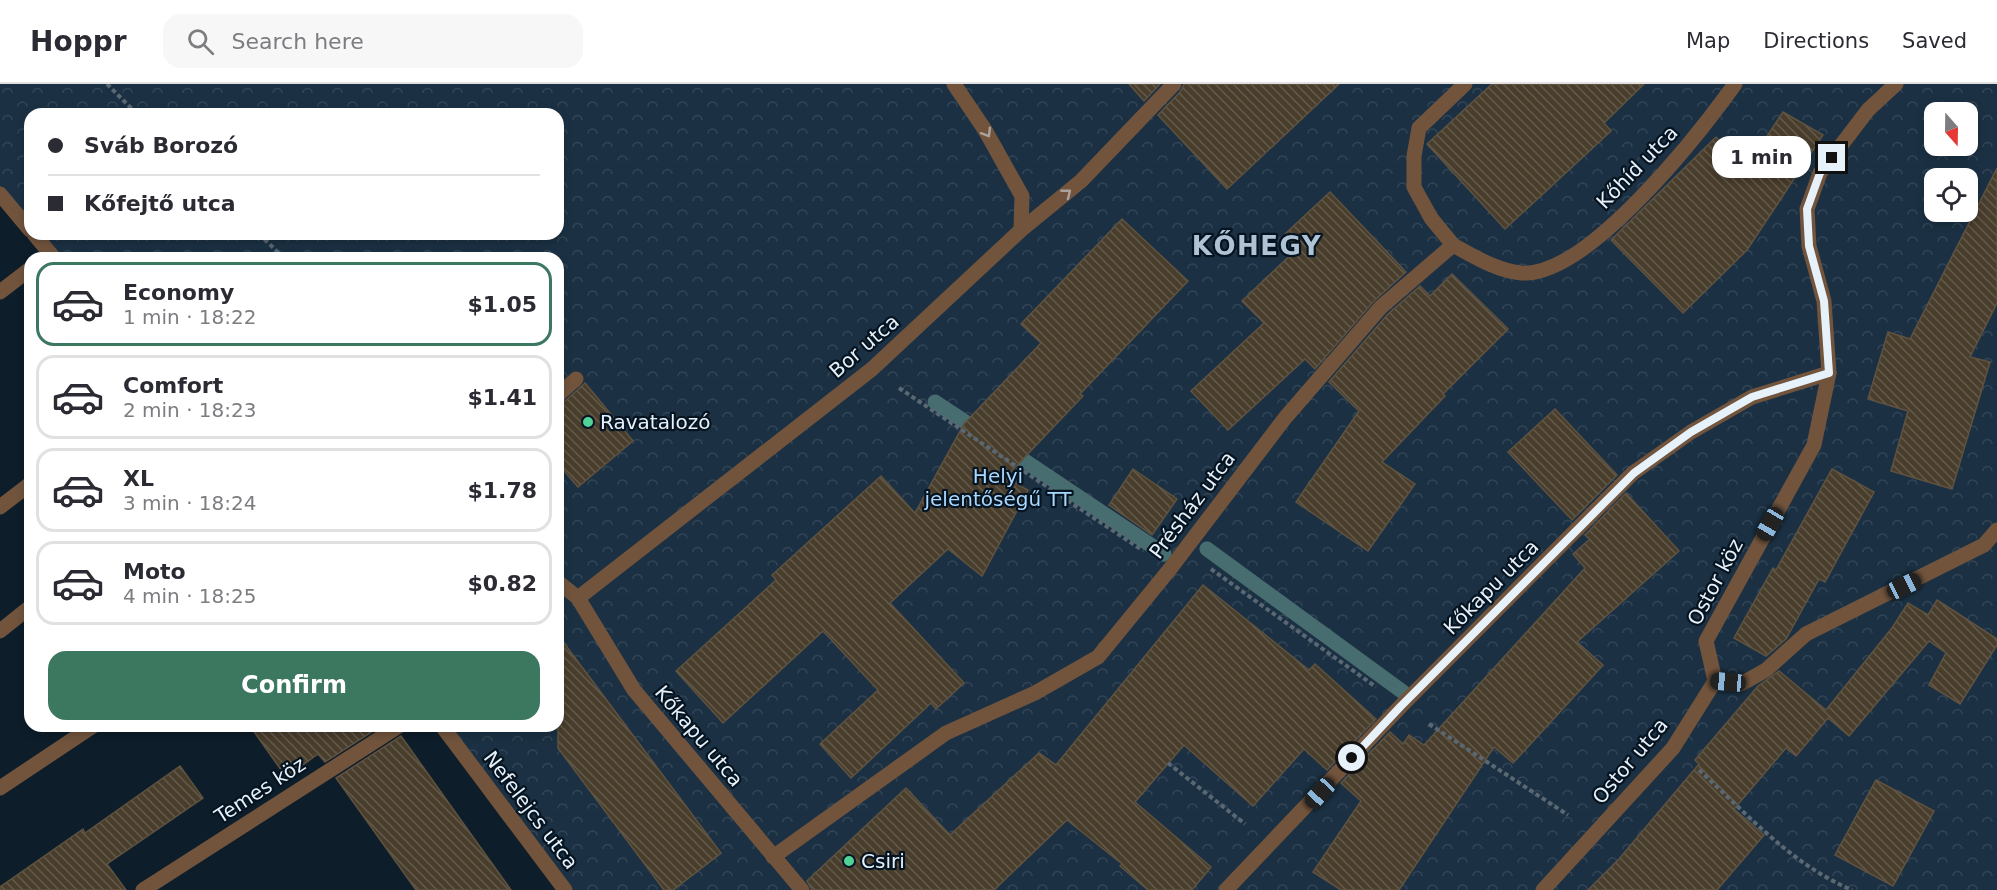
<!DOCTYPE html>
<meta charset="utf-8">
<style>
:root{--surface:#fff;--page:#f7f7f7;--text:#2b2b33;--muted:#7c7c81;--line:#e1e1e2;--accent:#3c7760}
body{margin:0;font-family:"DejaVu Sans",sans-serif;background:var(--page);color:var(--text);height:100vh;display:flex;flex-direction:column;font-size:22px;white-space:nowrap}
*{box-sizing:border-box;margin:0}
p{font-size:20px;color:var(--muted)}
.icon{flex:none;width:33px;height:33px;fill:none;stroke:currentColor;stroke-width:2;stroke-linecap:round;stroke-linejoin:round}
.map{position:relative;flex:1;overflow:hidden}
.side{position:absolute;left:24px;top:168px;width:540px;height:480px;display:flex;flex-direction:column;background:var(--surface);border-radius:18px;box-shadow:0 3px 9px #0003}
.side>*{flex:none}
.hud{position:absolute;left:24px;top:24px;width:540px;height:132px;border-radius:18px;box-shadow:0 3px 9px #0003;display:grid;align-content:center;height:132px;padding:0 24px;background:var(--surface)}
.needle{width:39px;rotate:160deg}
.tools{position:absolute;left:1924px;top:18px;display:grid;gap:12px}
.tools a{display:grid;place-items:center;width:54px;height:54px;border-radius:12px;background:var(--surface);box-shadow:0 3px 9px #0003;font-size:30px}
.end{position:absolute;width:27px;height:27px;margin:-14px;border:8px solid #e6f1fa;background:#111;box-shadow:0 0 0 3px #111}
.from{border-radius:50%}
.bubble{position:absolute;height:42px;border-radius:18px;background:var(--surface);box-shadow:0 3px 9px #0003;font-size:20px;font-weight:600;line-height:42px;text-align:center}
.car{position:absolute;width:18px;height:36px;margin:-18px -9px;border-radius:8px;box-shadow:0 0 4px 2px #0007;background:linear-gradient(#222 24%,#8ab4d8 0 40%,#222 0 76%,#8ab4d8 0 86%,#222 0)}
.hud b{display:flex;align-items:center;gap:21px;height:57px;font-size:22px}
.hud b+b{border-top:2px solid var(--line)}
.hud i{width:15px;height:15px;background:var(--text)}
ul{padding:10px 0 0;list-style:none}
li{display:flex;align-items:center;gap:18px;height:84px;margin:0 12px 9px;padding:0 12px;border:3px solid var(--line);border-radius:18px}
li div{flex:1}
li b{display:block;font-size:22px}
li em{font-style:normal;font-weight:600}
li.selected{border-color:var(--accent)}
li>.icon{width:54px;height:54px;stroke-width:1.5}
.cta{display:flex;gap:12px;margin-top:auto;padding:12px 24px}
.cta a{flex:1;height:69px;border-radius:18px;background:var(--accent);color:#fff;font-size:24px;font-weight:600;line-height:69px;text-align:center}
header{display:flex;align-items:center;gap:36px;box-sizing:border-box;height:84px;padding:0 30px;background:var(--surface);border-bottom:2px solid var(--line)}
header strong{font-size:28px}
nav{display:flex;gap:33px;margin-inline-start:auto;font-size:21px}
.search{width:420px;height:54px;background:var(--page);display:flex;align-items:center;gap:15px;box-sizing:border-box;padding:0 21px;border-radius:18px;color:var(--muted);font-size:22px}
.map>svg:first-child{display:block}
.park{fill:url(#park-crowns);fill-rule:evenodd}
.lines{fill:none;stroke-linecap:round;stroke-linejoin:round}
.stream{stroke:#486d70;stroke-width:15}
.building{fill:url(#building-back-hatch);stroke:#5f5240;stroke-width:1.5}
.path{stroke:#5a6873;stroke-width:4;stroke-dasharray:4.5 3;stroke-linecap:butt}
.minor{stroke:#72543d;stroke-width:15}
.oneway{stroke:#aca29c}
.route{stroke:#e6f1fa;stroke-width:8}
.poi-dot{fill:#51d398;stroke:#051420;stroke-width:2}
.labels{text-anchor:middle;stroke-width:4.5;stroke-linejoin:round;paint-order:stroke}
.street-label{font-size:20px;fill:#e6f1fa;stroke:#051420}
.poi-label{font-size:20px;fill:#e6f1fa;stroke:#051420;text-anchor:start}
.park-label{font-size:20px;fill:#aad7fd;stroke:#051420}
.district-label{font-size:26px;font-weight:bold;letter-spacing:1.5px;fill:#afc3d4;stroke:#051420}
</style>
<header>
<strong>Hoppr</strong>
<div class="search"><svg class="icon" aria-label="search" viewBox="0 0 24 24"><circle cx="10" cy="10" r="6"/><path d="M15 15l6 6"/></svg>Search here</div>
<nav><a>Map</a><a>Directions</a><a>Saved</a></nav>
</header>
<div class="map">
<svg width="1997" height="806" viewBox="0 0 1997 806">
<defs>
<pattern id="park-crowns" width="20" height="18" patternUnits="userSpaceOnUse" patternTransform="scale(1.5)"><rect width="20" height="18" fill="#1b3143"/><path d="M2 6a3 3 0 1 1 6 0M12 15a3 3 0 1 1 6 0" fill="none" stroke="#314556"/></pattern>
<pattern id="building-back-hatch" width="6" height="6" patternUnits="userSpaceOnUse" patternTransform="scale(1.5)"><rect width="6" height="6" fill="#493d2c"/><path d="M-1 5l2 2M0 0l6 6M5-1l2 2" fill="none" stroke="#635a4c"/></pattern>
</defs>
<rect width="100%" height="100%" fill="#0d1d29"/>
<!-- park -->
<path class="park" d="M0,0H1997V806H565L442,642H558V174H54L34,150H558V30H30V146L0,110ZM1935,28H1968V62H1935ZM1935,94H1968V128H1935Z"/>
<g class="lines">
<!-- stream -->
<g class="stream">
<polyline points="935,318 982,349"/>
<polyline points="1007,365 1164,470"/>
<polyline points="1207,465 1403,608"/>
</g>
</g>
<!-- building -->
<g class="building">
<polygon points="1129,0 1160,0 1144,17"/>
<polygon points="1184,0 1339,0 1227,105 1158,31 1181,7"/>
<polygon points="1492,0 1644,0 1604,39 1611,47 1505,145 1427,60"/>
<polygon points="1783,28 1823,51 1747,166 1683,229 1611,156 1716,53 1746,84"/>
<polygon points="1997,84 1997,219 1970,273 1990,278 1952,405 1891,387 1908,327 1868,315 1888,248 1910,255"/>
<polygon points="1330,108 1406,188 1374,217 1315,285 1305,275 1228,346 1191,307 1264,239 1242,217 1298,164 1285,150"/>
<polygon points="1122,135 1188,197 1080,310 1083,312 1005,394 1028,406 982,492 948,465 890,519 964,599 936,625 931,619 851,694 820,660 878,606 823,547 723,639 676,587 776,496 772,491 881,392 915,429 964,340 1041,259 1021,240"/>
<polygon points="1452,190 1508,245 1443,310 1445,312 1382,378 1415,400 1368,467 1296,418 1359,327 1329,298 1388,230 1420,202 1430,212"/>
<polygon points="585,299 633,357 578,403 558,380 558,321 564,318"/>
<polygon points="1555,325 1617,391 1572,436 1508,368"/>
<polygon points="1133,385 1177,415 1152,451 1109,421"/>
<polygon points="1832,385 1874,408 1825,498 1819,495 1786,555 1766,572 1734,554 1773,484 1776,486"/>
<polygon points="1626,409 1679,467 1577,558 1603,581 1513,679 1494,663 1399,806 1341,806 1313,788 1361,717 1341,699 1390,648 1403,660 1409,651 1424,661 1585,484 1573,470 1590,455 1585,451"/>
<polygon points="1203,501 1309,586 1315,580 1376,635 1327,686 1304,665 1253,722 1184,661 1135,718 1211,783 1192,806 1148,806 1120,782 1122,780 1067,736 994,806 812,806 807,797 906,704 950,751 1039,669 1056,681"/>
<polygon points="1937,516 1997,555 1997,561 1960,620 1929,601 1946,569 1929,557 1849,652 1828,634 1796,672 1786,664 1734,725 1764,751 1717,806 1588,806 1619,775 1699,680 1695,676 1758,602 1779,587 1826,626 1892,544 1908,519 1928,531"/>
<polygon points="558,551 721,769 673,806 664,806 558,664"/>
<polygon points="250,642 381,642 325,678 318,670 286,693"/>
<polygon points="401,652 478,760 511,806 416,806 336,694"/>
<polygon points="180,682 203,714 107,780 126,806 0,806 0,803 83,745 85,749"/>
<polygon points="1876,696 1934,727 1893,802 1835,771"/>
</g>
<g class="lines">
<!-- path -->
<g class="path">
<polyline points="107,0 137,30"/>
<polyline points="259,150 284,174"/>
<polyline points="899,304 1142,466"/>
<polyline points="1211,485 1376,603"/>
<polyline points="1429,640 1568,731"/>
<polyline points="1168,679 1245,740"/>
<path d="M1699,686C1746,729 1792,781 1852,806"/>
</g>
<!-- minor -->
<g class="minor">
<polyline points="954,0 985,46 1022,112 1021,146"/>
<polyline points="0,110 30,146"/>
<polyline points="34,150 54,174"/>
<path d="M1453,161C1473,172 1497,187 1521,189C1587,194 1699,50 1735,0"/>
<polyline points="0,208 30,185"/>
<polyline points="558,311 576,295"/>
<polyline points="0,423 30,400"/>
<polyline points="558,498 578,514 634,606 802,806"/>
<polyline points="578,514 872,285 1021,146 1081,97 1174,0"/>
<polyline points="0,547 30,523"/>
<polyline points="1715,597 1706,557 1814,361 1829,289 1824,217 1809,162 1807,125 1820,89 1868,26 1896,0"/>
<polyline points="442,642 565,806"/>
<polyline points="0,704 93,642"/>
<polyline points="773,773 946,649 1035,609 1098,573 1170,485 1285,334 1381,223 1453,161 1431,134 1414,103 1414,72 1419,44 1465,0"/>
<polyline points="143,806 399,642"/>
<polyline points="1226,806 1401,622 1633,389 1691,348 1752,313 1829,289"/>
<polyline points="1543,806 1673,664 1715,597 1741,600 1766,586 1806,550 1984,461 1997,446"/>
</g>
</g>
<!-- one-way arrows -->
<defs><path id="oneway-chevron" d="M-2-3.5L2.5 0L-2 3.5" fill="none" stroke-width="1.6" stroke-linecap="round" stroke-linejoin="round" transform="scale(1.5)"/></defs>
<g class="oneway">
<use href="#oneway-chevron" transform="translate(987 49) rotate(59)"/>
<use href="#oneway-chevron" transform="translate(1067 109) rotate(-39)"/>
</g>
<g class="lines">
<!-- route -->
<polyline class="route" points="1352,674 1401,622 1634,389 1691,348 1752,313 1829,289 1824,217 1809,162 1807,125 1820,89 1832,74"/>
</g>
<!-- markers -->
<g class="poi-dot">
<circle cx="588" cy="338" r="6"/>
<circle cx="849" cy="777" r="6"/>
</g>
<g class="labels">
<!-- street labels -->
<g class="street-label">
<text transform="translate(1637 83) rotate(-46)" y="7">Kőhíd utca</text>
<text transform="translate(864 262) rotate(-41)" y="7">Bor utca</text>
<text transform="translate(1192 421) rotate(-53)" y="7">Présház utca</text>
<text transform="translate(1715 498) rotate(-62)" y="7">Ostor köz</text>
<text transform="translate(1491 503) rotate(-45)" y="7">Kőkapu utca</text>
<text transform="translate(699 652) rotate(50)" y="7">Kőkapu utca</text>
<text transform="translate(1630 677) rotate(-50)" y="7">Ostor utca</text>
<text transform="translate(260 706) rotate(-33)" y="7">Temes köz</text>
<text transform="translate(531 726) rotate(53)" y="7">Nefelejcs utca</text>
</g>
<!-- poi labels -->
<g class="poi-label">
<text x="600" y="345">Ravatalozó</text>
<text x="861" y="784">Csiri</text>
</g>
<!-- park labels -->
<g class="park-label">
<text x="998" y="399">Helyi<tspan x="998" dy="23">jelentőségű TT</tspan></text>
</g>
<!-- district labels -->
<g class="district-label">
<text x="1257" y="171">KŐHEGY</text>
</g>
</g>
</svg>
<div class="tools">
<a><svg class="needle" viewBox="-14 -14 28 28"><path d="M0-13l5 13h-10z" fill="#e53935"/><path d="M0 13l5-13h-10z" fill="#7c7c81"/></svg></a>
<a><svg class="icon" aria-label="locate" viewBox="0 0 24 24"><circle cx="12" cy="12" r="6"/><path d="M12 2v4M12 18v4M2 12h4M18 12h4"/></svg></a>
</div>
<i class="end from" style="left:1352px;top:674px"></i>
<i class="end" style="left:1832px;top:74px"></i>
<div class="bubble" style="left:1712px;top:52px;width:99px">1 min</div>
<i class="car" style="left:1770px;top:440px;rotate:210deg"></i>
<i class="car" style="left:1904px;top:502px;rotate:64deg"></i>
<i class="car" style="left:1728px;top:598px;rotate:275deg"></i>
<i class="car" style="left:1320px;top:709px;rotate:223deg"></i>
<div class="hud">
<b><i class="from"></i>Sváb Borozó</b>
<b><i></i>Kőfejtő utca</b>
</div>
<section class="side">
<ul>
<li class="selected"><svg class="icon" aria-label="car" viewBox="0 0 24 24"><path d="M5 17H2v-5l4-1 3-4h7l3 4 3 1v5h-3M9 17h6M6 11h13"/><circle cx="7" cy="17" r="2"/><circle cx="17" cy="17" r="2"/></svg><div><b>Economy</b><p>1 min · 18:22</p></div><em>$1.05</em></li>
<li><svg class="icon" aria-label="car" viewBox="0 0 24 24"><path d="M5 17H2v-5l4-1 3-4h7l3 4 3 1v5h-3M9 17h6M6 11h13"/><circle cx="7" cy="17" r="2"/><circle cx="17" cy="17" r="2"/></svg><div><b>Comfort</b><p>2 min · 18:23</p></div><em>$1.41</em></li>
<li><svg class="icon" aria-label="car" viewBox="0 0 24 24"><path d="M5 17H2v-5l4-1 3-4h7l3 4 3 1v5h-3M9 17h6M6 11h13"/><circle cx="7" cy="17" r="2"/><circle cx="17" cy="17" r="2"/></svg><div><b>XL</b><p>3 min · 18:24</p></div><em>$1.78</em></li>
<li><svg class="icon" aria-label="car" viewBox="0 0 24 24"><path d="M5 17H2v-5l4-1 3-4h7l3 4 3 1v5h-3M9 17h6M6 11h13"/><circle cx="7" cy="17" r="2"/><circle cx="17" cy="17" r="2"/></svg><div><b>Moto</b><p>4 min · 18:25</p></div><em>$0.82</em></li>
</ul>
<div class="cta"><a>Confirm</a></div>
</section>
</div>
